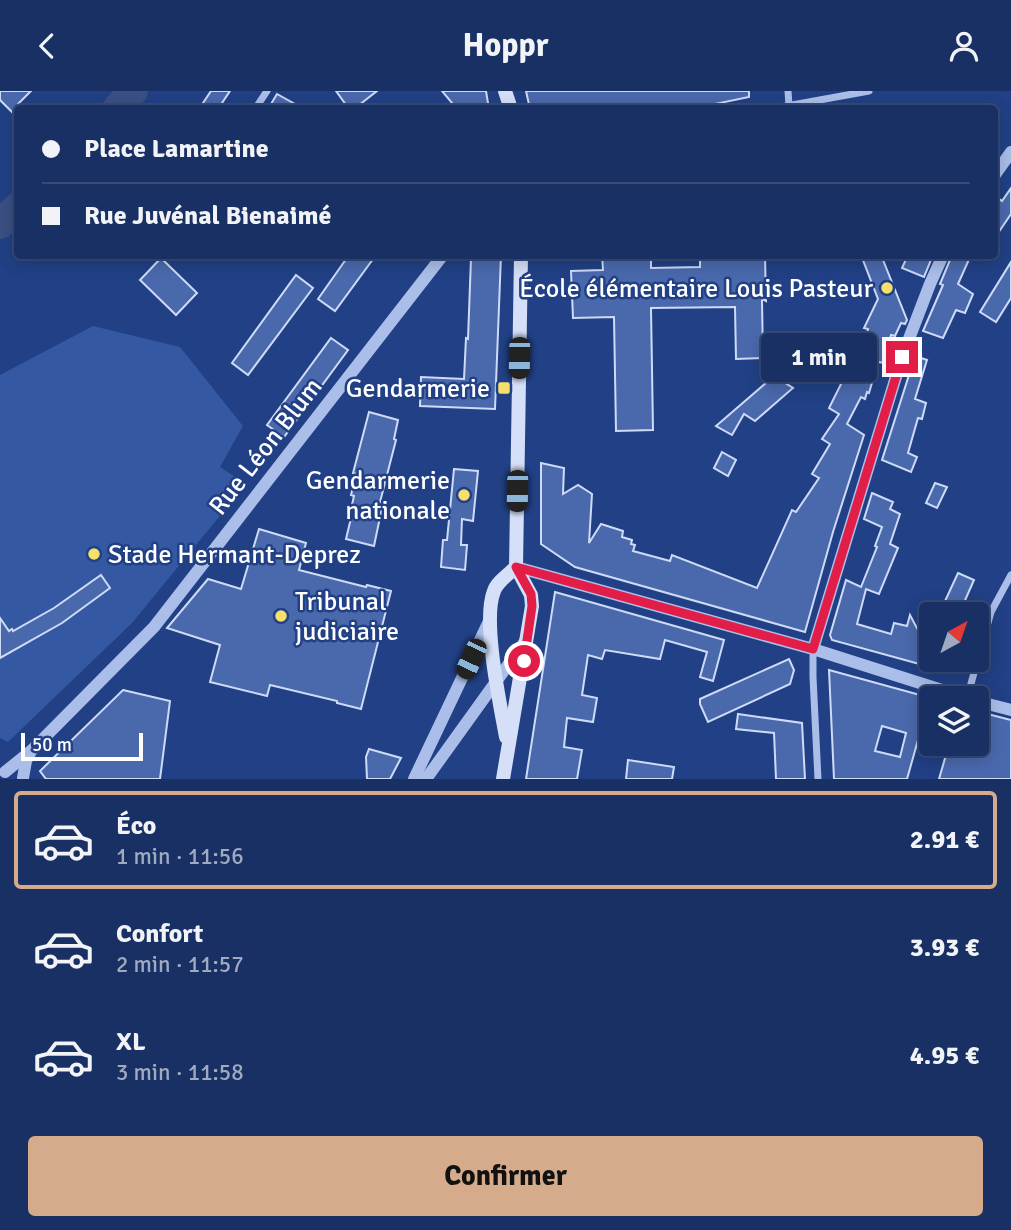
<!DOCTYPE html>
<html lang="fr">
<meta charset="utf-8">
<style>
:root{--surface:#193064;--page:#263c6d;--text:#f1f3f6;--muted:#9fa9bf;--line:#374b78;--accent:#d6ab8b}
body{margin:0;font-family:Signika,sans-serif;background:var(--page);color:var(--text);height:100vh;display:flex;flex-direction:column;font-size:26px;white-space:nowrap}
*{box-sizing:border-box;margin:0}
p{font-size:23px;color:var(--muted)}
.icon{flex:none;width:38px;height:38px;fill:none;stroke:currentColor;stroke-width:2;stroke-linecap:round;stroke-linejoin:round}
.map{position:relative;height:688px;overflow:hidden}
.drawer{display:flex;flex-direction:column;background:var(--surface);flex:1}
.drawer>*{flex:none}
.guide{position:absolute;left:14px;top:14px;width:984px;height:154px;border-radius:7px;box-shadow:0 4px 18px #0003,0 0 0 2px var(--line);display:grid;align-content:center;height:154px;padding:0 28px;background:var(--surface)}
.needle{width:46px;rotate:40deg}
.controls{position:absolute;left:919px;top:511px;display:grid;gap:14px}
.controls a{display:grid;place-items:center;width:70px;height:70px;border-radius:7px;background:var(--surface);box-shadow:0 4px 18px #0003,0 0 0 2px var(--line);font-size:35px}
.scale{position:absolute;left:21px;bottom:18px;width:122px;box-sizing:border-box;padding-left:7px;border:4px solid #fff;border-top:0;font-size:19px;line-height:24px;white-space:nowrap;color:#fff;-webkit-text-stroke:5px #214085;paint-order:stroke}
.end{position:absolute;width:32px;height:32px;margin:-16px;border:9px solid #e11d48;background:#fff;box-shadow:0 0 0 4px #fff}
.from{border-radius:50%}
.bubble{position:absolute;height:49px;border-radius:7px;background:var(--surface);box-shadow:0 4px 18px #0003,0 0 0 2px var(--line);font-size:23px;font-weight:700;line-height:49px;text-align:center}
.car{position:absolute;width:21px;height:42px;margin:-21px -10px;border-radius:9px;box-shadow:0 0 5px 2px #0007;background:linear-gradient(#222 24%,#8ab4d8 0 40%,#222 0 76%,#8ab4d8 0 86%,#222 0)}
.guide b{display:flex;align-items:center;gap:24px;height:66px;font-size:26px}
.guide b+b{border-top:2px solid var(--line)}
.guide i{width:18px;height:18px;background:var(--text)}
ul{padding:12px 0 0;list-style:none}
li{display:flex;align-items:center;gap:21px;height:98px;margin:0 14px 10px;padding:0 14px;border:4px solid transparent;border-radius:7px}
li div{flex:1}
li b{display:block;font-size:26px}
li em{font-style:normal;font-weight:700}
li.active{border-color:var(--accent)}
li>.icon{width:63px;height:63px;stroke-width:1.5}
.button{display:flex;gap:14px;margin-top:auto;padding:14px 28px}
.button a{flex:1;height:80px;border-radius:7px;background:var(--accent);color:#111;font-size:28px;font-weight:700;line-height:80px;text-align:center}
header{display:flex;justify-content:space-between;align-items:center;height:91px;padding:0 28px;background:var(--surface);font-size:32px;font-weight:700}
.map>svg:first-child{display:block}
.pitch{fill:#3558a2}
.lines{fill:none;stroke-linecap:round;stroke-linejoin:round}
.river{stroke:#3a5083;stroke-width:30}
.building{fill:#4a69ad;stroke:#cedbf7;stroke-width:2;fill-rule:evenodd}
.minor{stroke:#aabee9;stroke-width:7}
.tertiary{stroke:#aabee9;stroke-width:12}
.secondary{stroke:#d5dff7;stroke-width:14}
.route{stroke:#e11d48;stroke-width:9}
.poi-dot{fill:#f6df6b;stroke:#214085;stroke-width:2.5}
.labels{text-anchor:middle;stroke-width:5;stroke-linejoin:round;paint-order:stroke}
.poi-label{font-size:26px;fill:#fff;stroke:#214085;text-anchor:end}
.street-label{font-size:26px;fill:#fff;stroke:#214085}
</style>
<header><svg class="icon" aria-label="back" viewBox="0 0 24 24"><path d="M15 5l-7 7 7 7"/></svg>Hoppr<svg class="icon" aria-label="person" viewBox="0 0 24 24"><circle cx="12" cy="8" r="4"/><path d="M4 21q1-7 8-7t8 7"/></svg></header>
<div class="map">
<svg width="1011" height="688" viewBox="0 0 1011 688">
<rect width="100%" height="100%" fill="#214085"/>
<!-- pitch -->
<polygon class="pitch" points="93,235 180,256 243,335 220,376 246,393 132,532 8,651 0,647 0,284"/>
<g class="lines">
<!-- river -->
<g class="river">
<polyline points="117,18 133,0"/>
<polyline points="0,133 18,116"/>
</g>
</g>
<!-- building -->
<g class="building">
<polygon points="0,0 31,0 18,13 18,27 0,9"/>
<polygon points="211,0 230,0 218,18 199,18"/>
<polygon points="336,0 377,0 354,18 349,18"/>
<polygon points="442,0 486,0 489,18 457,18"/>
<polygon points="526,0 749,0 749,6 691,18 530,18"/>
<polygon points="277,3 304,18 268,18"/>
<polygon points="1011,97 1011,123 994,148 994,104 1002,110"/>
<polygon points="349,164 376,164 335,220 318,208"/>
<polygon points="477,164 501,164 495,318 420,315 421,286 464,288 466,247 468,248 471,167 477,168"/>
<polygon points="602,164 651,164 651,177 700,176 700,164 765,164 766,210 762,208 762,210 763,267 736,268 735,216 651,217 653,339 616,340 614,226 573,227 571,180 603,179"/>
<polygon points="861,164 881,164 907,229 905,233 901,232 895,245 891,244 885,272 878,271 869,302 867,301 865,308 861,306 847,333 864,344 833,441 805,541 575,476 541,453 541,372 564,377 563,403 578,394 592,403 589,452 601,433 623,440 622,446 632,449 631,453 635,454 633,460 670,470 672,464 757,497 792,419 796,421 819,387 812,383 830,353 822,348 839,323 829,317 848,279 853,282 855,275 859,276 868,238 864,237 878,208"/>
<polygon points="908,164 933,164 924,186 902,177"/>
<polygon points="952,164 971,164 958,193 973,203 965,222 956,219 943,247 923,240 943,194 940,193"/>
<polygon points="161,167 197,202 176,224 140,189"/>
<polygon points="1011,171 1011,207 996,231 980,221"/>
<polygon points="296,184 313,197 248,284 232,272"/>
<polygon points="821,245 833,252 821,273 819,272 816,276 803,269 814,250"/>
<polygon points="331,247 348,259 284,346 267,334"/>
<polygon points="915,265 927,269 915,308 926,312 922,328 918,327 908,362 917,366 911,381 882,369"/>
<polygon points="774,285 793,297 755,330 744,323 732,344 716,335"/>
<polygon points="369,321 398,329 394,348 396,349 380,411 383,412 374,455 346,448 351,427 349,427 354,405 351,404 356,383 353,382"/>
<polygon points="722,361 736,369 728,385 714,377"/>
<polygon points="454,378 478,380 473,430 462,428 461,454 467,454 465,479 441,476 443,449 447,449"/>
<polygon points="935,392 947,396 937,417 926,412"/>
<polygon points="872,402 893,411 890,418 900,423 890,453 898,457 879,503 866,498 857,533 891,543 894,532 907,535 910,524 928,558 923,574 832,549 830,544 846,489 861,496 877,456 875,455 882,436 864,428"/>
<polygon points="259,438 306,452 299,479 366,496 367,494 391,500 361,618 337,612 337,610 270,594 267,605 210,591 220,554 167,537 208,488 241,498"/>
<polygon points="958,482 974,489 959,523 939,523"/>
<polygon points="101,484 110,497 62,532 0,567 0,527 9,540 12,538 13,540 54,517"/>
<polygon points="555,501 724,549 713,590 700,586 707,561 665,549 660,568 605,559 602,568 588,564 582,604 597,607 593,631 567,627 564,656 582,659 577,688 526,688"/>
<polygon points="789,568 794,579 790,593 708,631 700,613 700,608"/>
<path d="M829,579L931,607V641L924,639L922,650L918,649L907,688H834ZM882,635L906,642L900,666L875,660Z"/>
<polygon points="123,599 170,610 160,688 46,688 40,680"/>
<polygon points="976,620 1011,629 1011,688 939,688 948,657 973,663 976,653"/>
<polygon points="738,623 802,632 805,688 776,688 774,642 736,638"/>
<polygon points="369,658 401,667 390,688 367,688 366,666"/>
<polygon points="628,669 674,676 672,688 626,688"/>
</g>
<g class="lines">
<!-- minor -->
<g class="minor">
<polyline points="788,0 789,14"/>
<polyline points="255,18 267,0"/>
<polyline points="770,18 869,0"/>
<polyline points="813,558 813,586 818,688"/>
<polyline points="967,607 991,521 1011,484"/>
</g>
<!-- tertiary -->
<g class="tertiary">
<polyline points="994,85 1011,61"/>
<polyline points="516,476 813,558 967,607"/>
<polyline points="813,558 902,266 930,193 943,164"/>
<polyline points="976,610 1011,619"/>
<polyline points="5,681 31,660 154,536 443,164"/>
<polyline points="23,687 26,670 31,660"/>
<polyline points="414,688 490,528"/>
<polyline points="426,688 526,549"/>
</g>
<!-- secondary -->
<g class="secondary">
<polyline points="505,0 511,18"/>
<polyline points="516,476 521,164"/>
<path d="M506,646C500,613 482,529 494,500C497,491 509,483 516,476"/>
<polyline points="503,688 532,515 531,504 516,476"/>
</g>
</g>
<g class="lines">
<!-- route -->
<polyline class="route" points="524,570 532,515 531,503 516,476 813,558 902,266"/>
</g>
<!-- markers -->
<g class="poi-dot">
<circle cx="887" cy="197" r="7"/>
<rect x="497" y="290" width="14" height="14" rx="3.5"/>
<circle cx="464" cy="404" r="7"/>
<circle cx="94" cy="463" r="7"/>
<circle cx="281" cy="525" r="7"/>
</g>
<g class="labels">
<!-- poi labels -->
<g class="poi-label">
<text x="873" y="206">École élémentaire Louis Pasteur</text>
<text x="490" y="306">Gendarmerie</text>
<text x="450" y="398">Gendarmerie<tspan x="450" dy="30">nationale</tspan></text>
<text x="108" y="472" text-anchor="start">Stade Hermant-Deprez</text>
<text x="295" y="519" text-anchor="start">Tribunal<tspan x="295" dy="30">judiciaire</tspan></text>
</g>
<!-- street labels -->
<g class="street-label">
<text transform="translate(265 355) rotate(-52)" y="9">Rue Léon Blum</text>
</g>
</g>
</svg>
<div class="controls">
<a><svg class="needle" viewBox="-14 -14 28 28"><path d="M0-13l5 13h-10z" fill="#e53935"/><path d="M0 13l5-13h-10z" fill="#9fa9bf"/></svg></a>
<a><svg class="icon" aria-label="layers" viewBox="0 0 24 24"><path d="M12 4l9 5-9 5-9-5zM3 14l9 5 9-5"/></svg></a>
</div>
<div class="scale">50 m</div>
<i class="end from" style="left:524px;top:570px"></i>
<i class="end" style="left:902px;top:266px"></i>
<div class="bubble" style="left:761px;top:242px;width:116px">1 min</div>
<i class="car" style="left:519px;top:267px;rotate:181deg"></i>
<i class="car" style="left:517px;top:400px;rotate:181deg"></i>
<i class="car" style="left:471px;top:568px;rotate:205deg"></i>
<div class="guide">
<b><i class="from"></i>Place Lamartine</b>
<b><i></i>Rue Juvénal Bienaimé</b>
</div>
</div>
<section class="drawer">
<ul>
<li class="active"><svg class="icon" aria-label="car" viewBox="0 0 24 24"><path d="M5 17H2v-5l4-1 3-4h7l3 4 3 1v5h-3M9 17h6M6 11h13"/><circle cx="7" cy="17" r="2"/><circle cx="17" cy="17" r="2"/></svg><div><b>Éco</b><p>1 min · 11:56</p></div><em>2.91 €</em></li>
<li><svg class="icon" aria-label="car" viewBox="0 0 24 24"><path d="M5 17H2v-5l4-1 3-4h7l3 4 3 1v5h-3M9 17h6M6 11h13"/><circle cx="7" cy="17" r="2"/><circle cx="17" cy="17" r="2"/></svg><div><b>Confort</b><p>2 min · 11:57</p></div><em>3.93 €</em></li>
<li><svg class="icon" aria-label="car" viewBox="0 0 24 24"><path d="M5 17H2v-5l4-1 3-4h7l3 4 3 1v5h-3M9 17h6M6 11h13"/><circle cx="7" cy="17" r="2"/><circle cx="17" cy="17" r="2"/></svg><div><b>XL</b><p>3 min · 11:58</p></div><em>4.95 €</em></li>
</ul>
<div class="button"><a>Confirmer</a></div>
</section>
